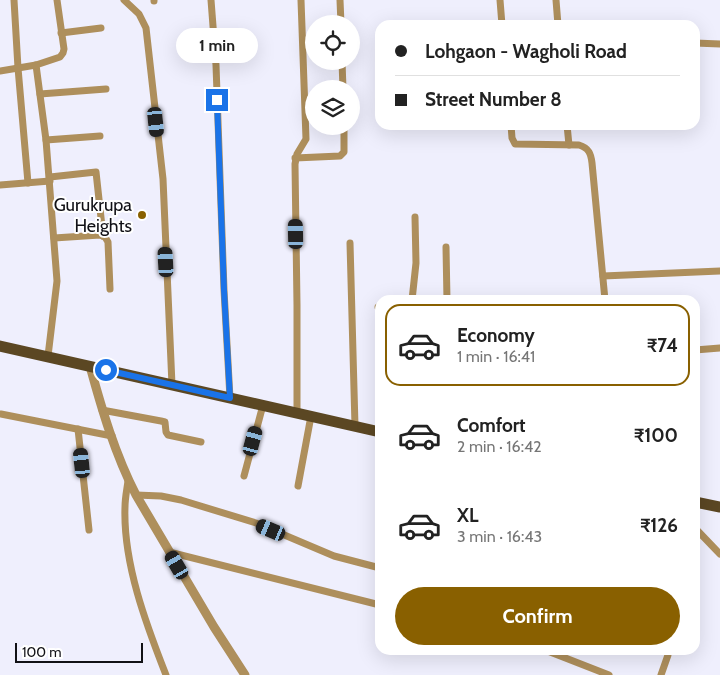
<!DOCTYPE html>
<meta charset="utf-8">
<style>
:root{--surface:#fff;--page:#f6f6f6;--text:#222;--muted:#767676;--line:#e0e0e0;--accent:#896000}
body{margin:0;font-family:Cabin,sans-serif;background:var(--page);color:var(--text);height:100vh;display:flex;flex-direction:column;font-size:19px;white-space:nowrap}
*{box-sizing:border-box;margin:0}
p{font-size:16px;color:var(--muted)}
.icon{flex:none;width:28px;height:28px;fill:none;stroke:currentColor;stroke-width:2;stroke-linecap:round;stroke-linejoin:round}
.map{position:relative;flex:1;overflow:hidden}
.panel{position:absolute;left:375px;top:295px;width:325px;height:360px;display:flex;flex-direction:column;background:var(--surface);border-radius:15px;box-shadow:0 5px 20px #0002}
.panel>*{flex:none}
.banner{position:absolute;left:375px;top:20px;width:325px;height:110px;border-radius:15px;box-shadow:0 5px 20px #0002;display:grid;align-content:center;height:110px;padding:0 20px;background:var(--surface)}
.fabs{position:absolute;left:305px;top:15px;display:grid;gap:10px}
.fabs a{display:grid;place-items:center;width:55px;height:55px;border-radius:50%;background:var(--surface);box-shadow:0 5px 20px #0002;font-size:25px}
.scale{position:absolute;left:15px;bottom:12px;width:128px;box-sizing:border-box;padding-left:5px;border:2px solid #111116;border-top:0;font-size:14px;line-height:18px;white-space:nowrap;color:#111116;-webkit-text-stroke:4px #fff;paint-order:stroke}
.end{position:absolute;width:22px;height:22px;margin:-11px;border:6px solid #1a73e8;background:#fff;box-shadow:0 0 0 2px #fff}
.from{border-radius:50%}
.bubble{position:absolute;height:35px;border-radius:18px;background:var(--surface);box-shadow:0 5px 20px #0002;font-size:16px;font-weight:700;line-height:35px;text-align:center}
.car{position:absolute;width:15px;height:30px;margin:-15px -8px;border-radius:6px;box-shadow:0 0 4px 1px #0007;background:linear-gradient(#222 24%,#8ab4d8 0 40%,#222 0 76%,#8ab4d8 0 86%,#222 0)}
.banner b{display:flex;align-items:center;gap:18px;height:48px;font-size:19px}
.banner b+b{border-top:1px solid var(--line)}
.banner i{width:12px;height:12px;background:var(--text)}
ul{padding:9px 0 0;list-style:none}
li{display:flex;align-items:center;gap:15px;height:82px;margin:0 10px 8px;padding:0 10px;border:2px solid transparent;border-radius:15px}
li div{flex:1}
li b{display:block;font-size:19px}
li em{font-style:normal;font-weight:700}
li.on{border-color:var(--accent)}
li>.icon{width:45px;height:45px;stroke-width:1.5}
.button{display:flex;gap:10px;margin-top:auto;padding:10px 20px}
.button a{flex:1;height:58px;border-radius:30px;background:var(--accent);color:#fff;font-size:20px;font-weight:700;line-height:58px;text-align:center}
.map>svg:first-child{display:block}
.lines{fill:none;stroke-linecap:round;stroke-linejoin:round}
.minor{stroke:#ae8f5c;stroke-width:7}
.tertiary{stroke:#ae8f5c;stroke-width:9}
.primary{stroke:#5b4723;stroke-width:11}
.route{stroke:#1a73e8;stroke-width:6}
.poi-dot{fill:#896000;stroke:#fff;stroke-width:2}
.labels{text-anchor:middle;stroke-width:4;stroke-linejoin:round;paint-order:stroke}
.poi-label{font-size:18px;fill:#111116;stroke:#fff;text-anchor:end}
</style>
<div class="map">
<svg width="720" height="675" viewBox="0 0 720 675">
<rect width="100%" height="100%" fill="#efeffd"/>
<g class="lines">
<!-- minor -->
<g class="minor">
<polyline points="14,0 18,68 28,183"/>
<polyline points="124,0 139,14 146,28 163,179 172,385"/>
<polyline points="154,0 154,1"/>
<polyline points="211,0 216,65 224,290 230,398"/>
<polyline points="340,0 341,24"/>
<polyline points="500,0 502,25"/>
<polyline points="556,0 558,25"/>
<polyline points="61,33 101,28"/>
<polyline points="695,43 720,44"/>
<polyline points="342,61 343,89"/>
<polyline points="36,65 46,140 57,281 48,356"/>
<polyline points="0,71 36,65 60,57 63,53 64,49 57,0"/>
<polyline points="40,94 106,89"/>
<path d="M511,125L512,138L515,144L579,145C589,148 591,154 592,163L605,300"/>
<polyline points="567,125 569,145"/>
<polyline points="46,140 100,136"/>
<polyline points="295,158 340,156 344,152 344,126"/>
<polyline points="50,177 96,172 103,236"/>
<polyline points="0,185 50,181"/>
<polyline points="54,238 100,235 105,237 108,242 110,289"/>
<polyline points="350,243 355,426"/>
<polyline points="446,247 447,300"/>
<polyline points="603,276 720,271"/>
<polyline points="412,300 416,263 415,217"/>
<polyline points="378,307 380,307"/>
<polyline points="695,350 720,348"/>
<polyline points="102,410 161,421 165,422 166,432 168,435 201,442"/>
<polyline points="297,413 297,305 295,164 297,154 306,139 301,0"/>
<polyline points="1,414 112,436"/>
<polyline points="78,429 89,530"/>
<polyline points="244,476 263,405"/>
<path d="M128,481C127,489 125,498 125,507C123,563 146,624 166,675"/>
<polyline points="298,486 311,416"/>
<polyline points="136,495 161,496 181,500 256,523 334,556 380,568"/>
<polyline points="695,528 720,554"/>
<polyline points="169,552 380,605"/>
<polyline points="545,650 609,675"/>
<polyline points="661,675 668,655 668,651 666,650"/>
</g>
<!-- tertiary -->
<path class="tertiary" d="M90,366C102,410 115,454 136,495L214,627L245,675"/>
<!-- primary -->
<g class="primary">
<polyline points="0,346 380,432"/>
<polyline points="695,502 720,507"/>
</g>
</g>
<g class="lines">
<!-- route -->
<polyline class="route" points="106,370 230,398 224,290 217,100"/>
</g>
<!-- markers -->
<circle class="poi-dot" cx="142" cy="215" r="5"/>
<g class="labels">
<!-- poi labels -->
<g class="poi-label">
<text x="132" y="211">Gurukrupa<tspan x="132" dy="21">Heights</tspan></text>
</g>
</g>
</svg>
<div class="fabs">
<a><svg class="icon" aria-label="locate" viewBox="0 0 24 24"><circle cx="12" cy="12" r="6"/><path d="M12 2v4M12 18v4M2 12h4M18 12h4"/></svg></a>
<a><svg class="icon" aria-label="layers" viewBox="0 0 24 24"><path d="M12 4l9 5-9 5-9-5zM3 14l9 5 9-5"/></svg></a>
</div>
<div class="scale">100 m</div>
<i class="end from" style="left:106px;top:370px"></i>
<i class="end" style="left:217px;top:100px"></i>
<div class="bubble" style="left:176px;top:28px;width:82px">1 min</div>
<i class="car" style="left:156px;top:122px;rotate:174deg"></i>
<i class="car" style="left:296px;top:234px;rotate:359deg"></i>
<i class="car" style="left:166px;top:262px;rotate:357deg"></i>
<i class="car" style="left:253px;top:441px;rotate:15deg"></i>
<i class="car" style="left:82px;top:463px;rotate:354deg"></i>
<i class="car" style="left:271px;top:530px;rotate:293deg"></i>
<i class="car" style="left:177px;top:565px;rotate:330deg"></i>
<div class="banner">
<b><i class="from"></i>Lohgaon - Wagholi Road</b>
<b><i></i>Street Number 8</b>
</div>
<section class="panel">
<ul>
<li class="on"><svg class="icon" aria-label="car" viewBox="0 0 24 24"><path d="M5 17H2v-5l4-1 3-4h7l3 4 3 1v5h-3M9 17h6M6 11h13"/><circle cx="7" cy="17" r="2"/><circle cx="17" cy="17" r="2"/></svg><div><b>Economy</b><p>1 min · 16:41</p></div><em>₹74</em></li>
<li><svg class="icon" aria-label="car" viewBox="0 0 24 24"><path d="M5 17H2v-5l4-1 3-4h7l3 4 3 1v5h-3M9 17h6M6 11h13"/><circle cx="7" cy="17" r="2"/><circle cx="17" cy="17" r="2"/></svg><div><b>Comfort</b><p>2 min · 16:42</p></div><em>₹100</em></li>
<li><svg class="icon" aria-label="car" viewBox="0 0 24 24"><path d="M5 17H2v-5l4-1 3-4h7l3 4 3 1v5h-3M9 17h6M6 11h13"/><circle cx="7" cy="17" r="2"/><circle cx="17" cy="17" r="2"/></svg><div><b>XL</b><p>3 min · 16:43</p></div><em>₹126</em></li>
</ul>
<div class="button"><a>Confirm</a></div>
</section>
</div>
